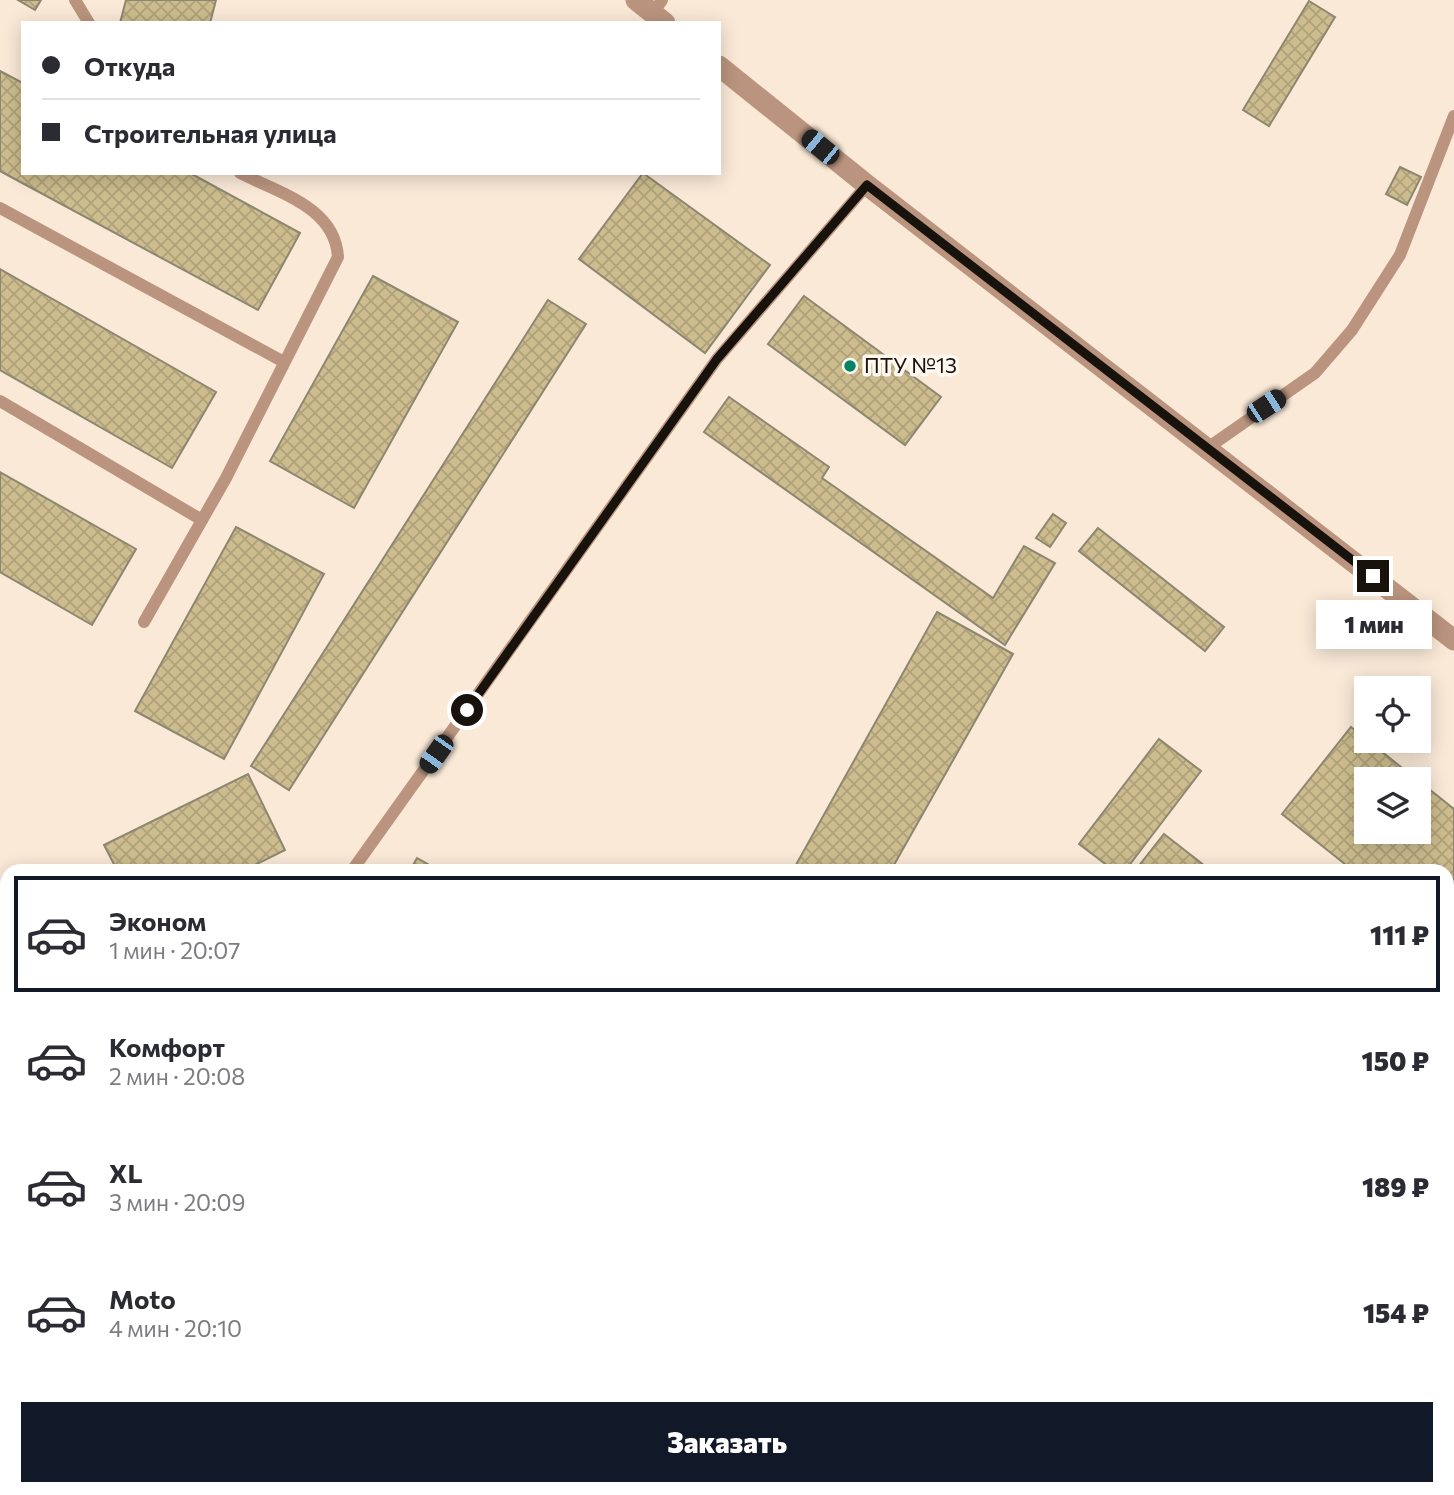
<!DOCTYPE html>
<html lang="ru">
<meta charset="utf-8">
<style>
:root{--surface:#fff;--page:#f2f2f3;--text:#2b2b33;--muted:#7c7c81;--line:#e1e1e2;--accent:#111827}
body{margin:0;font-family:Commissioner,sans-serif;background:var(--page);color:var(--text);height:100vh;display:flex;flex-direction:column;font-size:26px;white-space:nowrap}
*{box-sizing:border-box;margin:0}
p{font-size:23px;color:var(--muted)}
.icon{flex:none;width:38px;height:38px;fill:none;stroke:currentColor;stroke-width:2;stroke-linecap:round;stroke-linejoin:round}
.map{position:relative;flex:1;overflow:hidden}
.drawer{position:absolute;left:0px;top:864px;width:1454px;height:632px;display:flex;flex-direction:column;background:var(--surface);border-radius:21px 21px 0 0;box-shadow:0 4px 18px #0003}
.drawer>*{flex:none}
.guide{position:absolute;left:21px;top:21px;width:700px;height:154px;border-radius:0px;box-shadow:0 4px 18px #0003;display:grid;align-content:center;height:154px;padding:0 21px;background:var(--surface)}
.controls{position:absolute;left:1354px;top:676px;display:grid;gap:14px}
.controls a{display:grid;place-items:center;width:77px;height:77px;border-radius:0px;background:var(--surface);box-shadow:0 4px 18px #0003;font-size:35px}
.end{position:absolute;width:32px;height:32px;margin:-16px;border:9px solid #18120c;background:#fff;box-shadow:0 0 0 4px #fff}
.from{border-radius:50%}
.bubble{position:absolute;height:49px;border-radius:0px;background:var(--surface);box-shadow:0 4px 18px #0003;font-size:23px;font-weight:800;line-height:49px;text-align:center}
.car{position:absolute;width:21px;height:42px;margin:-21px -10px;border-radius:9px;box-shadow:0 0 5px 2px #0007;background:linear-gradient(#222 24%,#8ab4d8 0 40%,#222 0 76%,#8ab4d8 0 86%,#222 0)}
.guide b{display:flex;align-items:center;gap:24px;height:66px;font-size:26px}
.guide b+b{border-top:2px solid var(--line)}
.guide i{width:18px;height:18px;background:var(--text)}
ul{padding:12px 0 0;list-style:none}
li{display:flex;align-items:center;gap:21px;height:116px;margin:0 14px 10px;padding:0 7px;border:4px solid transparent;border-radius:0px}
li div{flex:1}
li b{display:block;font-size:26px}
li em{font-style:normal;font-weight:800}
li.selected{border-color:var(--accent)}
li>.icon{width:63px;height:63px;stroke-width:1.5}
.action{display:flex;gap:14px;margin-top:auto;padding:14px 21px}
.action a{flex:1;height:80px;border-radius:0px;background:var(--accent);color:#fff;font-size:28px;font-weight:800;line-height:80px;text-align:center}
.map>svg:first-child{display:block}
.grass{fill:url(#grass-dots)}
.building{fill:url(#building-cross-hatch);stroke:#8d8671;stroke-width:2}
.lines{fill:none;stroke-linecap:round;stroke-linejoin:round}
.lane{stroke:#ba947e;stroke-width:12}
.street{stroke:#ba947e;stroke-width:21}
.route{stroke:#18120c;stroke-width:9}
.poi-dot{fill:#038465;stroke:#fff8f1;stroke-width:2.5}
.labels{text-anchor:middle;stroke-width:7;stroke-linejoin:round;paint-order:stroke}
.poi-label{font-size:21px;fill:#18120c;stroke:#fff8f1;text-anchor:start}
</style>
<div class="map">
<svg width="1454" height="1495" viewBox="0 0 1454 1495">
<defs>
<pattern id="grass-dots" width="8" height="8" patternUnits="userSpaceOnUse" patternTransform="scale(1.75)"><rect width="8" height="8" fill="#fecdc3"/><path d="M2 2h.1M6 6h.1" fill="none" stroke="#d9afa6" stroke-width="1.8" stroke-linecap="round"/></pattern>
<pattern id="building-cross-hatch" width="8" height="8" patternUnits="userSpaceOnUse" patternTransform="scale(1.75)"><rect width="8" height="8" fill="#cdbd8e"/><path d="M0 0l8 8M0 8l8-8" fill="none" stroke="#afa179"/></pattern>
</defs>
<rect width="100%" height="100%" fill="#fae9d7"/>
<!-- grass -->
<polygon class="grass" points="0,1211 7,1219 7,1489 221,1489 226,1495 0,1495"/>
<!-- building -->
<g class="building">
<polygon points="18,0 41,0 35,10"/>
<polygon points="126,0 216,0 210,23 120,23"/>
<polygon points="1309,1 1335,17 1269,126 1243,110"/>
<polygon points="0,71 23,83 23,173 190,173 300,233 258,310 0,171"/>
<polygon points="1400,167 1421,177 1407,205 1386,194"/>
<polygon points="643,173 770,265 705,353 579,259"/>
<polygon points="0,269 216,392 172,468 0,370"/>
<polygon points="373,276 458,322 354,508 270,461"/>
<polygon points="804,296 941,397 905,445 768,344"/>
<polygon points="548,300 586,324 289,790 251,766"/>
<polygon points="729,397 829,467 822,478 993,598 1024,546 1055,563 1005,645 704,432"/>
<polygon points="0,472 136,549 92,625 0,572"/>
<polygon points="1053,514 1066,523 1050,547 1036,538"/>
<polygon points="236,527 324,574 224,759 135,711"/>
<polygon points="1098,528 1224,627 1205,651 1079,551"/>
<polygon points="937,612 1013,654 890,872 792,872"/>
<polygon points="1351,727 1416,779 1367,779 1367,831 1419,831 1419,781 1454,809 1454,950 1447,945 1447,872 1355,872 1282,814"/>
<polygon points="1159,739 1201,771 1124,872 1116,872 1079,844"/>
<polygon points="248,774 285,850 241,872 118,872 104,845"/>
<polygon points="1164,834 1205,866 1201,872 1134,872"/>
<polygon points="417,858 442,872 409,872"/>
<polygon points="1447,1098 1454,1103 1454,1139 1447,1134"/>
<polygon points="1454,1332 1454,1395 1447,1403 1447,1340"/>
<polygon points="1304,1489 1317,1489 1324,1495 1299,1495"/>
</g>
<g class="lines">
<!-- lane -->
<g class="lane">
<polyline points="75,0 89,23"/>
<polyline points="653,13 662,0"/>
<polyline points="0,208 284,362"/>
<polyline points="0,401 202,520"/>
<polyline points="1209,447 1315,373 1352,330 1400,255 1454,116"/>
<path d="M144,622L226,478L338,257C335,207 279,193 240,173"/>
<polyline points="351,872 717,359 867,185"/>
</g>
<!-- street -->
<g class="street">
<polyline points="636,0 665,23"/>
<polyline points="719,66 867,185 1454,640"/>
<polyline points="0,1036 7,1044"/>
<polyline points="359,1489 364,1495"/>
</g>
</g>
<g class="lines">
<!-- route -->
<polyline class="route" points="467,710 717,359 867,185 1373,576"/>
</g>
<!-- markers -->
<circle class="poi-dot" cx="850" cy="366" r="7"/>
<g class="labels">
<!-- poi labels -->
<g class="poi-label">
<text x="864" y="373">ПТУ №13</text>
</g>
</g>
</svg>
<div class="controls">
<a><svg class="icon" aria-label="locate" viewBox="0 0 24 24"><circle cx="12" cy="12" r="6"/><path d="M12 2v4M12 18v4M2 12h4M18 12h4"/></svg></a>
<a><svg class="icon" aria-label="layers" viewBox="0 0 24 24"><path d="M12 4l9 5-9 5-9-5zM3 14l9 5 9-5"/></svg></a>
</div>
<i class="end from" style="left:467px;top:710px"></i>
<i class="end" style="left:1373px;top:576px"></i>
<div class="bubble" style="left:1316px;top:600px;width:116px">1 мин</div>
<i class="car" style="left:820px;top:147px;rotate:309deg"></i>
<i class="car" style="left:1266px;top:406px;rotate:57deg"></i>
<i class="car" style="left:436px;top:754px;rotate:215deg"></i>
<div class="guide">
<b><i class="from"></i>Откуда</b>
<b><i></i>Строительная улица</b>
</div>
<section class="drawer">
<ul>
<li class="selected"><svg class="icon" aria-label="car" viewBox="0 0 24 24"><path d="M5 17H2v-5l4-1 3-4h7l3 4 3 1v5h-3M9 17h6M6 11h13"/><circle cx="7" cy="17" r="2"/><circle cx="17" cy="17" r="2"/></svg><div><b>Эконом</b><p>1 мин · 20:07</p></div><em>111 ₽</em></li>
<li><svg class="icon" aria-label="car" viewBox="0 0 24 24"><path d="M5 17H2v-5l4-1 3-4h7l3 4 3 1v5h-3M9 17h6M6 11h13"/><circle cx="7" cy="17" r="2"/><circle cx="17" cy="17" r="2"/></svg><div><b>Комфорт</b><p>2 мин · 20:08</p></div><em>150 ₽</em></li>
<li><svg class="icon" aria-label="car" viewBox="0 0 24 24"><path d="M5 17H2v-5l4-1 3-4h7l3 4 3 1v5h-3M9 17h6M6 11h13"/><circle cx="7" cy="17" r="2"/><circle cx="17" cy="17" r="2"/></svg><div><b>XL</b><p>3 мин · 20:09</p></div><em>189 ₽</em></li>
<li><svg class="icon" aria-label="car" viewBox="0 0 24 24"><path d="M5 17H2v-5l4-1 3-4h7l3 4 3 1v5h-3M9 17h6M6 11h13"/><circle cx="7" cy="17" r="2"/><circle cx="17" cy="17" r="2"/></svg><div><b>Moto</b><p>4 мин · 20:10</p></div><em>154 ₽</em></li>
</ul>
<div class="action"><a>Заказать</a></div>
</section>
</div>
